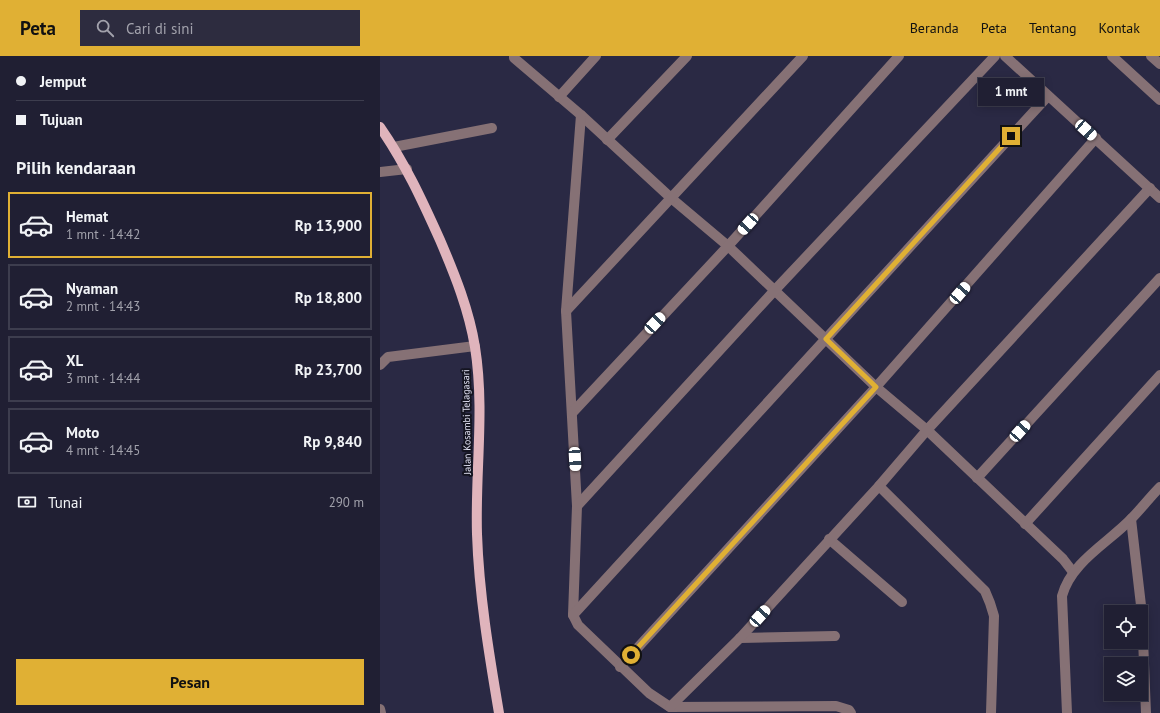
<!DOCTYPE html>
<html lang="id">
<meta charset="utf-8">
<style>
:root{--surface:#201f33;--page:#2d2c3f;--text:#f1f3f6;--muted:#a2a2ac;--line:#3d3d4e;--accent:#e0b034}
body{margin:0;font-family:"PT Sans",sans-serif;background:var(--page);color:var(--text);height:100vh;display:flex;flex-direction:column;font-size:15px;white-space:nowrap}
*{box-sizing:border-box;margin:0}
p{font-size:13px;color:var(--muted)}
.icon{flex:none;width:22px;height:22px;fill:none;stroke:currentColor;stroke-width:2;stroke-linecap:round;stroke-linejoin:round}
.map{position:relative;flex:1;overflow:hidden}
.drawer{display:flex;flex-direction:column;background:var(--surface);width:380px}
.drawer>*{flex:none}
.top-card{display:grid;align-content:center;height:88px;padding:0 16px;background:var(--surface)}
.controls{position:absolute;left:724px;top:549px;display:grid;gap:8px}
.controls a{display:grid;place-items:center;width:44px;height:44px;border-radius:0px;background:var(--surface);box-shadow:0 2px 10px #0003,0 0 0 1px var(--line);font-size:20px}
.end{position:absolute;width:18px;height:18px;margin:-9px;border:5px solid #e0b034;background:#111;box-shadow:0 0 0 2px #111}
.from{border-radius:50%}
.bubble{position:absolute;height:28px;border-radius:0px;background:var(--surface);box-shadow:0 2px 10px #0003,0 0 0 1px var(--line);font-size:13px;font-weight:700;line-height:28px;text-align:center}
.car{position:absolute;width:12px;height:24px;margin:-12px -6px;border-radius:5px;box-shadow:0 0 3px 1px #0007;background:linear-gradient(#fff 24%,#345 0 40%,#fff 0 76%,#345 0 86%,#fff 0)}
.top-card b{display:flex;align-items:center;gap:14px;height:38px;font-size:15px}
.top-card b+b{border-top:1px solid var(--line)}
.top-card i{width:10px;height:10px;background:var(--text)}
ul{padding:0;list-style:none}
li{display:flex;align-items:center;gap:12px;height:66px;margin:0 8px 6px;padding:0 8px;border:2px solid var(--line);border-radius:0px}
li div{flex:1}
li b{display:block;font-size:15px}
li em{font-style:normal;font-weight:700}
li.active{border-color:var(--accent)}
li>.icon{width:36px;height:36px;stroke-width:1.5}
h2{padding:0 16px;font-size:18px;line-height:48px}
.pay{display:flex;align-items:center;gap:10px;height:44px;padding:0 16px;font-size:15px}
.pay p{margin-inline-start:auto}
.primary-button{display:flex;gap:8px;margin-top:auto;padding:8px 16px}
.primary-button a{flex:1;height:46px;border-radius:0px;background:var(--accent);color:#111;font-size:16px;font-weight:700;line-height:46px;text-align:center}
header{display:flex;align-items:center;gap:24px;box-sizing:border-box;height:56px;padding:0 20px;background:var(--accent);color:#111}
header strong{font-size:19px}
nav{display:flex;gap:22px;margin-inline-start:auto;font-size:14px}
.search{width:280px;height:36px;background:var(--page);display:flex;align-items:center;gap:10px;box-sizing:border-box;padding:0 14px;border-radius:0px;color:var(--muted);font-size:15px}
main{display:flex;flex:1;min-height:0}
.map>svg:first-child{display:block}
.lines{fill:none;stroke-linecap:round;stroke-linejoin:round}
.minor{stroke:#867175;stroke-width:10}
.major{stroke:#e0b4bc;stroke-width:10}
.route{stroke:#e0b034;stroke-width:5}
.labels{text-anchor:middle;stroke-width:4;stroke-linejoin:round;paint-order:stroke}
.street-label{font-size:10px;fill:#e0e0f2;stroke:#141420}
</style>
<header>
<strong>Peta</strong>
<div class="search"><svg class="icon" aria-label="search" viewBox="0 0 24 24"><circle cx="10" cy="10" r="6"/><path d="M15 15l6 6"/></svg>Cari di sini</div>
<nav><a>Beranda</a><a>Peta</a><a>Tentang</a><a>Kontak</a></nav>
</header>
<main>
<section class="drawer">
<div class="top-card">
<b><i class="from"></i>Jemput</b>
<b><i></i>Tujuan</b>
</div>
<h2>Pilih kendaraan</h2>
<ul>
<li class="active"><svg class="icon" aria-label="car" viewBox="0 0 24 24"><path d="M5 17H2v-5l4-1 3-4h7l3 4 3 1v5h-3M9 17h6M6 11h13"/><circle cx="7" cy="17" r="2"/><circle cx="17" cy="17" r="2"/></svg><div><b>Hemat</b><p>1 mnt · 14:42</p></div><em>Rp 13,900</em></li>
<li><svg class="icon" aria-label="car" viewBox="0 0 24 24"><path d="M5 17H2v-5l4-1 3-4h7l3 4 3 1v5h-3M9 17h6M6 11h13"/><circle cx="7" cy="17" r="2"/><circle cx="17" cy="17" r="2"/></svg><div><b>Nyaman</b><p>2 mnt · 14:43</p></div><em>Rp 18,800</em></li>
<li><svg class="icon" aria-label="car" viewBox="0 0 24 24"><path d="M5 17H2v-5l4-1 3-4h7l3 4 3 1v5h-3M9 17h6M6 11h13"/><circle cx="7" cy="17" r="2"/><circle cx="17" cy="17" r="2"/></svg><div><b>XL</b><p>3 mnt · 14:44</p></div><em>Rp 23,700</em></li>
<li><svg class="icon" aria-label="car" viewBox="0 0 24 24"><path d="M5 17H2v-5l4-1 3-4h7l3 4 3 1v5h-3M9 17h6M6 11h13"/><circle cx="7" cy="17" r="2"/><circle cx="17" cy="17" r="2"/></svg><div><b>Moto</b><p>4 mnt · 14:45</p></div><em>Rp 9,840</em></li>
</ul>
<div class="pay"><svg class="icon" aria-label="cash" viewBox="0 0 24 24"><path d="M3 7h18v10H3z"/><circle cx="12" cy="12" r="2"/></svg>Tunai<p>290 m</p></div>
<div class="primary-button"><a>Pesan</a></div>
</section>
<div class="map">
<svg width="780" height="657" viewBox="0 0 780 657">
<rect width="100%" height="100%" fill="#2a2944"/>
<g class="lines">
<!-- minor -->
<g class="minor">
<polyline points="134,0 134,2 201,59 291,142 348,190 496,331 547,374 683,503 693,516"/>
<polyline points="625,0 780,142"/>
<polyline points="732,0 780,44"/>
<polyline points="771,0 780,8"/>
<polyline points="179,41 216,0"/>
<polyline points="201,59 186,255 197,450 193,559 198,569 269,637 290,651 456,650 469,654 471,657"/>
<polyline points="227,84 307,0"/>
<polyline points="14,91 112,72"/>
<polyline points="0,116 27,113"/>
<polyline points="186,255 423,0"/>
<polyline points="0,309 8,301 95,290"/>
<polyline points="193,356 348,190 519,0"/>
<polyline points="597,422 780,222"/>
<polyline points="499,430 605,535 610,547 614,560 611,657"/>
<polyline points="197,450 394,235 615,0"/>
<polyline points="751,463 762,558 766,657"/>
<polyline points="645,468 780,319"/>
<polyline points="449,483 522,546"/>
<polyline points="193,559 668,40"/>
<polyline points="360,582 455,580"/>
<polyline points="240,611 496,331 716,82"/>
<polyline points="290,651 360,582 499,430 547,374 770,132"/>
<polyline points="0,653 1,657"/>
<path d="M687,657L682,540C691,506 728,487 751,463C761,453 770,441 780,431"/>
</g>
<!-- major -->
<path class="major" d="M0,71C25,107 42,144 60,184C75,219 89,254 95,291C105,354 95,415 97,478C99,538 109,598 119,657"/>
</g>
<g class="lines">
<!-- route -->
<polyline class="route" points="251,599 496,331 446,283 631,80"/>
</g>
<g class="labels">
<!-- street labels -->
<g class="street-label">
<text transform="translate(86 366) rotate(-91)" y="4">Jalan Kosambi Telagasari</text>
</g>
</g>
</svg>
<div class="controls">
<a><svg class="icon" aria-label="locate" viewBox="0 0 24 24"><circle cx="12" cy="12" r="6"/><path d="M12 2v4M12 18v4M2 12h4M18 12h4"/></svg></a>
<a><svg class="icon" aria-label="layers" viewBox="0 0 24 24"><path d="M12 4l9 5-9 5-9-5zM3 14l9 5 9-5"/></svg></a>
</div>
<i class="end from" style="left:251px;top:599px"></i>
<i class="end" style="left:631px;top:80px"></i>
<div class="bubble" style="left:598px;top:22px;width:66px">1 mnt</div>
<i class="car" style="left:706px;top:74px;rotate:132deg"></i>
<i class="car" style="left:368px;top:168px;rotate:222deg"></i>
<i class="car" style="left:580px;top:237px;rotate:41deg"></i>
<i class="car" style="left:275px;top:267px;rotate:43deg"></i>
<i class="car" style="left:640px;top:375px;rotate:42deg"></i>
<i class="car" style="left:195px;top:403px;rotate:177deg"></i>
<i class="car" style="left:380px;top:560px;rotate:42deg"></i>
</div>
</main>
